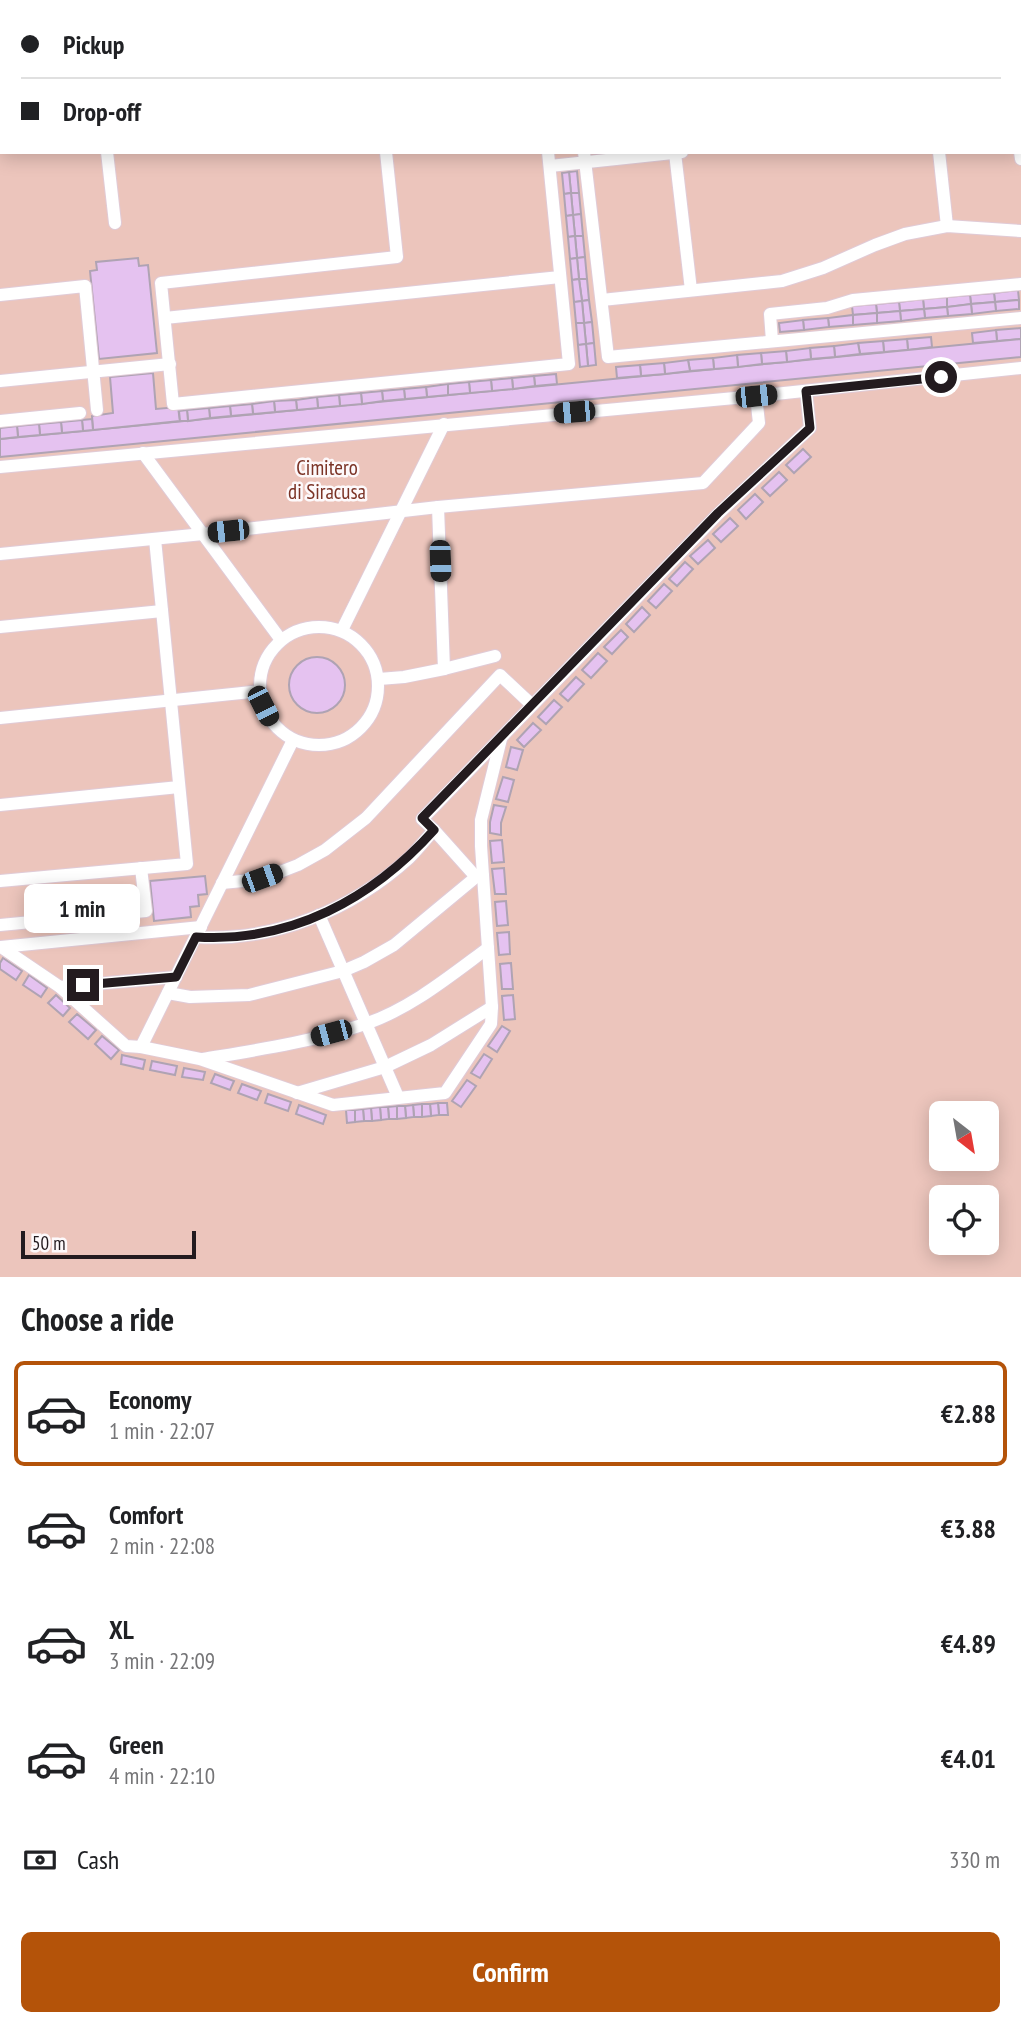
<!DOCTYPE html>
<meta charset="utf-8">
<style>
:root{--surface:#fff;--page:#f6f6f6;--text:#202124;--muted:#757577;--line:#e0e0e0;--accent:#b45309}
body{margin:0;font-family:"PT Sans Narrow",sans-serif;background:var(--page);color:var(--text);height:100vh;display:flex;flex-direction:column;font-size:26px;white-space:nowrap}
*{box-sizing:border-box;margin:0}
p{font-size:23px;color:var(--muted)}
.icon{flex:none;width:38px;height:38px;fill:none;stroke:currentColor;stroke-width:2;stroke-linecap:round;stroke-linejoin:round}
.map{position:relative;height:1277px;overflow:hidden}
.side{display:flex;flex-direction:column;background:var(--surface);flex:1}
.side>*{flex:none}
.guide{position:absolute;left:0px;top:0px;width:1022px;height:154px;box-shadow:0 4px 18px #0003;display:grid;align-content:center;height:154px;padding:0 21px;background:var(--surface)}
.needle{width:46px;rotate:149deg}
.buttons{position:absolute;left:929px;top:1101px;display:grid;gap:14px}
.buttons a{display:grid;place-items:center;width:70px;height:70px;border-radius:10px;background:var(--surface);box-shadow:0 4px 18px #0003;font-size:35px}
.scale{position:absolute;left:21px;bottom:18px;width:175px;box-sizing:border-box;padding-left:7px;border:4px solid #231b1f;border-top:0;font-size:19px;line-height:24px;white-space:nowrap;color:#231b1f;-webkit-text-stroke:5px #fdf9fb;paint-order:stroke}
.end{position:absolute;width:32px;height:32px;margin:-16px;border:9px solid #231b1f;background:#fff;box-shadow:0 0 0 4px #fff}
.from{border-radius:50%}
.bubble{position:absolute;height:49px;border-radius:10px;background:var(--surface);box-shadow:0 4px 18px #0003;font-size:23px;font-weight:700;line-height:49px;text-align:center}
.car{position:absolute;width:21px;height:42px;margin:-21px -10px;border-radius:9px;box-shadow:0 0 5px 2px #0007;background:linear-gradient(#222 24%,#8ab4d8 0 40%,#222 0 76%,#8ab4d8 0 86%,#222 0)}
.guide b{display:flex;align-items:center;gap:24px;height:66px;font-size:26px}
.guide b+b{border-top:2px solid var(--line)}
.guide i{width:18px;height:18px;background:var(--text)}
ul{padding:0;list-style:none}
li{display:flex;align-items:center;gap:21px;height:105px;margin:0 14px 10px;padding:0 7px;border:4px solid transparent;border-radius:10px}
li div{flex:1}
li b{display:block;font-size:26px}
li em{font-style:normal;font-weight:700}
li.current{border-color:var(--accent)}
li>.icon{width:63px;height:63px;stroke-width:1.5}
h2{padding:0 21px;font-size:32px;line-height:84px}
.pay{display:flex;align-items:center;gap:18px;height:77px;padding:0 21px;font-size:26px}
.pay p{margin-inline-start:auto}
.button{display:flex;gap:14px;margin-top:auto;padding:14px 21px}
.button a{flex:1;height:80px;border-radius:10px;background:var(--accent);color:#fff;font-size:28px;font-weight:700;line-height:80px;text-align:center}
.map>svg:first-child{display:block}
.green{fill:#ecc5bc;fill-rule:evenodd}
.building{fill:#e5c2f0;stroke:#afa3b3;stroke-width:2}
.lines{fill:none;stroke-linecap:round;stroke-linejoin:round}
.lane-casing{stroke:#e0cbd7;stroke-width:14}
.lane{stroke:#fff;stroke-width:12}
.route{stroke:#231b1f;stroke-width:9}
.labels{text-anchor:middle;stroke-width:5;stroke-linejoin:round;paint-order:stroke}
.park-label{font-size:21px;fill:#7b3326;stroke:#fdf9fb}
</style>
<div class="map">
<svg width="1021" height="1277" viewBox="0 0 1021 1277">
<rect width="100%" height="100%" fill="#fdf9fb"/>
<!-- green -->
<path class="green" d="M0,0H1021V1277H0ZM2,2H1020V152H2ZM942,1113H987V1158H942ZM942,1197H987V1242H942Z"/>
<!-- building -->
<g class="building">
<polygon points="577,171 579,193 571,193 569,172"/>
<polygon points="569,172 571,193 564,194 562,173"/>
<polygon points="571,193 579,193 581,214 573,215"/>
<polygon points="571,193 573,215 566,216 564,194"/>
<polygon points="581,214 583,236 575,236 573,215"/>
<polygon points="573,215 575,236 568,237 566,216"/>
<polygon points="575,236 583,236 585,257 577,258"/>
<polygon points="575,236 577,258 570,259 568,237"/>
<polygon points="585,257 587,279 579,279 577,258"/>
<polygon points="138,258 139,266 148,265 157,353 99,359 90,271 97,270 96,262"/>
<polygon points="577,258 579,279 572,280 570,259"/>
<polygon points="579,279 587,279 589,300 582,301"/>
<polygon points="579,279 582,301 574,302 572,280"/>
<polygon points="1018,290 1019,300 995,302 994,293"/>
<polygon points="994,293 995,302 971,304 970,295"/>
<polygon points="970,295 971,304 947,307 947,297"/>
<polygon points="947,297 947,307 924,309 923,299"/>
<polygon points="923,299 924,309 900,311 899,302"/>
<polygon points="589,300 592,322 584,323 582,301"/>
<polygon points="1019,300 1019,309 996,311 995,302"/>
<polygon points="582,301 584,323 576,323 574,302"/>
<polygon points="899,302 900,311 877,313 876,304"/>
<polygon points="995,302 996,311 972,314 971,304"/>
<polygon points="876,304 877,313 853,315 852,306"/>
<polygon points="971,304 972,314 948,316 947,307"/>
<polygon points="947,307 948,316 925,318 924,309"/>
<polygon points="924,309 925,318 901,321 900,311"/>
<polygon points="900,311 901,321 877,323 877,313"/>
<polygon points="877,313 877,323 853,325 853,315"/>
<polygon points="853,315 853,325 829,327 828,318"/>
<polygon points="828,318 829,327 804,330 803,320"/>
<polygon points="803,320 804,330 780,332 779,323"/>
<polygon points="592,322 594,343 586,344 584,323"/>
<polygon points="576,323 584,323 586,344 578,345"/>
<polygon points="1021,328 1021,339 997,341 996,330"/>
<polygon points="996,330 997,341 973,343 972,333"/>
<polygon points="931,337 932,347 908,350 907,339"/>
<polygon points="907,339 908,350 884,352 883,341"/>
<polygon points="1021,339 1021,357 0,457 0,439"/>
<polygon points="883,341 884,352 860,354 858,343"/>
<polygon points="594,343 596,365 588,366 586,344"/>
<polygon points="858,343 860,354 835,357 834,346"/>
<polygon points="586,344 588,366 580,367 578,345"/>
<polygon points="834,346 835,357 811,359 810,348"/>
<polygon points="810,348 811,359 787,362 786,351"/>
<polygon points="786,351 787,362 762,364 761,353"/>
<polygon points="761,353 762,364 738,367 737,355"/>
<polygon points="737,355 738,367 714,369 713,358"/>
<polygon points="713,358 714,369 690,371 688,360"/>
<polygon points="688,360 690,371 665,374 664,363"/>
<polygon points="664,363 665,374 641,376 640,365"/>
<polygon points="640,365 641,376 617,378 616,367"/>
<polygon points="153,373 156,409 178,407 180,421 93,430 92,416 113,413 110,377"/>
<polygon points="556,374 557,384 535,386 534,376"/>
<polygon points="534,376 535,386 513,389 512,378"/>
<polygon points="512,378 513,389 492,391 491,380"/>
<polygon points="491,380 492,391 470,393 469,382"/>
<polygon points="469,382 470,393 448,395 448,384"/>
<polygon points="448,384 448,395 427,397 426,387"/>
<polygon points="426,387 427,397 405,399 404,389"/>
<polygon points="404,389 405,399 383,401 382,391"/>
<polygon points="382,391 383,401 362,404 361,393"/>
<polygon points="361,393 362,404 340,406 339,395"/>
<polygon points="339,395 340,406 318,408 317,397"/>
<polygon points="317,397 318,408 297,410 296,400"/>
<polygon points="296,400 297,410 275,412 274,401"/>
<polygon points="274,401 275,412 253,414 252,404"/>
<polygon points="252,404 253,414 231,416 230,406"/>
<polygon points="230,406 231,416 210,418 209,408"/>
<polygon points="209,408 210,418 188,421 187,410"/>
<polygon points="187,410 188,421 180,421 179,411"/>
<polygon points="92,419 93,430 83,431 82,420"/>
<polygon points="82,420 83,431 62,433 61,422"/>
<polygon points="61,422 62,433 40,435 39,424"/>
<polygon points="39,424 40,435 18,437 17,426"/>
<polygon points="17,426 18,437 0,439 0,428"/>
<polygon points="803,449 811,457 794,473 786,465"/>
<polygon points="779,472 787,480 770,496 762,488"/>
<polygon points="755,494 763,502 746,519 738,510"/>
<polygon points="730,518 738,526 721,542 713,534"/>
<polygon points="708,540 715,548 698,564 690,556"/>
<polygon points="685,562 693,569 677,586 669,579"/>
<polygon points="664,584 672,591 656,608 648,601"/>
<polygon points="642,607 650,615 634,632 626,624"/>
<polygon points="621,630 628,637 612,654 604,647"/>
<polygon points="598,653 607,661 591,678 582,670"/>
<circle cx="317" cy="685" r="28"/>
<polygon points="576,677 584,684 568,701 560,694"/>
<polygon points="554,700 562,707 546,724 538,717"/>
<polygon points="533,723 541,730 524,747 517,740"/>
<polygon points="511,747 523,750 517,770 506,767"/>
<polygon points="503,777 514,780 508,802 496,799"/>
<polygon points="494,805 506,807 501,823 501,835 490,833 490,822"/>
<polygon points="502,840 504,862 492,863 490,841"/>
<polygon points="504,868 506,894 495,894 492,869"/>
<polygon points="205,876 207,894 198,895 199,906 190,907 191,917 154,921 150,881"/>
<polygon points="506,901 508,925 497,926 495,902"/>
<polygon points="509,932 510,954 499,955 497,933"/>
<polygon points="3,958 22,971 16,980 0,969 0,963"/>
<polygon points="511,963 513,989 502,989 500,964"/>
<polygon points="29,975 47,988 41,997 23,985"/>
<polygon points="56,995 70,1008 63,1016 48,1003"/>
<polygon points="513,995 515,1019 504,1020 502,996"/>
<polygon points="77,1014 96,1030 88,1039 69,1022"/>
<polygon points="502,1026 510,1031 497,1052 488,1046"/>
<polygon points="102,1036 119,1050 111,1059 95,1044"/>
<polygon points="484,1054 492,1059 480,1078 471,1073"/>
<polygon points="122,1055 145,1060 143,1069 121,1064"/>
<polygon points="152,1061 177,1066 175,1075 150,1070"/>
<polygon points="184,1068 205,1072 203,1080 182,1077"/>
<polygon points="215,1074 234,1081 230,1090 211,1083"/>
<polygon points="467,1080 476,1086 461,1107 452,1101"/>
<polygon points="242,1084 261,1091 257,1100 238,1093"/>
<polygon points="268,1094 291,1102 288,1111 265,1103"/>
<polygon points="438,1103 447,1103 448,1115 439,1115"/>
<polygon points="438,1103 439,1115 431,1116 430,1104"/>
<polygon points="422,1104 430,1104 431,1116 422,1117"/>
<polygon points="422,1104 422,1117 414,1117 413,1105"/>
<polygon points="299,1105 326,1115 323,1124 296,1114"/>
<polygon points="413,1105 414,1117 406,1118 405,1106"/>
<polygon points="397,1106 405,1106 406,1118 397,1119"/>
<polygon points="397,1106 397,1119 389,1119 388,1107"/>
<polygon points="380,1107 388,1107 389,1119 381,1120"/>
<polygon points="380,1107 381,1120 372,1121 371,1108"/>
<polygon points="371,1108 372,1121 364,1121 363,1109"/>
<polygon points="363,1109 364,1121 355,1122 355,1110"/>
<polygon points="346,1110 355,1110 355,1122 347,1123"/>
</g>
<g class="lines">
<defs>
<g id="lane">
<polyline points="92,0 92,2"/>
<polyline points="371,0 371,2"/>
<polyline points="534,0 534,2"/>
<polyline points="569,0 569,2"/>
<polyline points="747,0 747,2"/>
<polyline points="787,0 787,2"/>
<polyline points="868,0 868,2"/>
<polyline points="922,0 922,2"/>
<polyline points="150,2 169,0"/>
<polyline points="984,2 986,0"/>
<polyline points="0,15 2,15"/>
<polyline points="1020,37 1021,37"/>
<polyline points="1020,118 1021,118"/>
<polyline points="107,152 115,223"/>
<polyline points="386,152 397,257 161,283 173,404 569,364 548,152"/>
<polyline points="584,152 608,357 1021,318"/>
<polyline points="939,152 947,226"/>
<polyline points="1020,152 1021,159"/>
<polyline points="675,153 691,290"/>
<polyline points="550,166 682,152"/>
<polyline points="0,295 85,286 97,410"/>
<polyline points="602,300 782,281 823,268 875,245 905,234 947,226 1021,231"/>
<polyline points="165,318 560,277"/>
<polyline points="772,341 770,314 827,308 853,300 1021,284"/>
<polyline points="0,381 170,364"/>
<polyline points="0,421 80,413"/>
<polyline points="143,453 281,640"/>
<polyline points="0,467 756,396 1021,368"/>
<polyline points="0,554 203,534 438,507 703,483 759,423 756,396"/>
<circle cx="319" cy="686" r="59"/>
<polyline points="0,627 162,611"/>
<polyline points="342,630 444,424"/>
<polyline points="444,669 495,656"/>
<polyline points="379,679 404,677 444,669 438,507"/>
<polyline points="0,718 260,691"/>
<polyline points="0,805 179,787"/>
<polyline points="476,877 434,830 422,819 718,514 810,428 806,391"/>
<polyline points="0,881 187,864 155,539"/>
<polyline points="222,883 262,879 298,865 325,850 366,818 500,675 532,705"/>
<polyline points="319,915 398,1097"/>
<polyline points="0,925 146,911 141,868"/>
<path d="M196,937C274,942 352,910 409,858C418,849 426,839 434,830"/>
<polyline points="1,947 60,987 126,1046 141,1047 200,1059 333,1105 445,1093 491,1024 492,1007 481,846 481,820 501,739"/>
<polyline points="1,947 201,927"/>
<polyline points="60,987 176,977"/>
<polyline points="168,993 190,997 249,995 343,971 364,962 394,945 476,877 483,876"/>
<polyline points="141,1047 293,740"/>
<path d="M203,1059C257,1050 312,1042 365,1024C410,1009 450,976 488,948"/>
<polyline points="297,1093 385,1067 431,1045 492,1007"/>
</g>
</defs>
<!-- lane casing -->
<use href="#lane" class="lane-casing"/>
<!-- lane -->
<use href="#lane" class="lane"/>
</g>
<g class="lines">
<!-- route -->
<path class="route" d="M83,985L176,977L196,937C291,943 372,899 434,830L422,818L718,513L810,428L806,391L941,377"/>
</g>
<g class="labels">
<!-- park labels -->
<g class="park-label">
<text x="327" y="475">Cimitero<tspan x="327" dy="24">di Siracusa</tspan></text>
</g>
</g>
</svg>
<div class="buttons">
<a><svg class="needle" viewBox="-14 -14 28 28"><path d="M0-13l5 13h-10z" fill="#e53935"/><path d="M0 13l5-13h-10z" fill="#757577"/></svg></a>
<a><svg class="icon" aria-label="locate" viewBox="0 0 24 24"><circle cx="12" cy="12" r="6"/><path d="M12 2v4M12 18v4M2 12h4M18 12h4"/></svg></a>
</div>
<div class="scale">50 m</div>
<i class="end from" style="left:941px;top:377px"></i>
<i class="end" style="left:83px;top:985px"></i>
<div class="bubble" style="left:24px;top:884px;width:116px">1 min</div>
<i class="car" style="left:756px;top:396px;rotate:84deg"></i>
<i class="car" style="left:574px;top:412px;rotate:265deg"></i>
<i class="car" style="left:228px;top:531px;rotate:264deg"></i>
<i class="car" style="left:440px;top:561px;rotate:178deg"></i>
<i class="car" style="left:263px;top:706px;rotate:153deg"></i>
<i class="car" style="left:262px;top:878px;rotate:70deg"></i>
<i class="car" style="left:331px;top:1033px;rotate:255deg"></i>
<div class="guide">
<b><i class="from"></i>Pickup</b>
<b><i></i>Drop-off</b>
</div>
</div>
<section class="side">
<h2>Choose a ride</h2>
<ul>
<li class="current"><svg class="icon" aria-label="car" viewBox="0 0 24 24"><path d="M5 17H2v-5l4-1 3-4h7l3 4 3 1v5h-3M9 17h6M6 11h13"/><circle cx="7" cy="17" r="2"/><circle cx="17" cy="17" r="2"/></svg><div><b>Economy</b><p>1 min · 22:07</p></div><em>€2.88</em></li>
<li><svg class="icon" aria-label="car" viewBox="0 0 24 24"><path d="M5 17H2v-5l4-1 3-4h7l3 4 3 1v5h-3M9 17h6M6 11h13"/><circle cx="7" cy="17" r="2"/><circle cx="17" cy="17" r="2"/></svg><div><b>Comfort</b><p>2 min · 22:08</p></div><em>€3.88</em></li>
<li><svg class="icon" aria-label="car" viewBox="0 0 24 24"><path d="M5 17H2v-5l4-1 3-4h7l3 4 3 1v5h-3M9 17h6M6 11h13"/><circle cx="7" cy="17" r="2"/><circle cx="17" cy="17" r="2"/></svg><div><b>XL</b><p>3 min · 22:09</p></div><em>€4.89</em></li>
<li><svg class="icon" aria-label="car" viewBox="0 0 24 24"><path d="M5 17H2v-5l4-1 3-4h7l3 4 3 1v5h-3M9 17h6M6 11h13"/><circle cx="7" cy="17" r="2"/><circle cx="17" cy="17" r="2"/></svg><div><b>Green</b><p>4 min · 22:10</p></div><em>€4.01</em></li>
</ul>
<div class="pay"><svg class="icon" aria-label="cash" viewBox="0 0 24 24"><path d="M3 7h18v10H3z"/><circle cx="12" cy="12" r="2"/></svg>Cash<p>330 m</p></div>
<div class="button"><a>Confirm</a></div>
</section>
